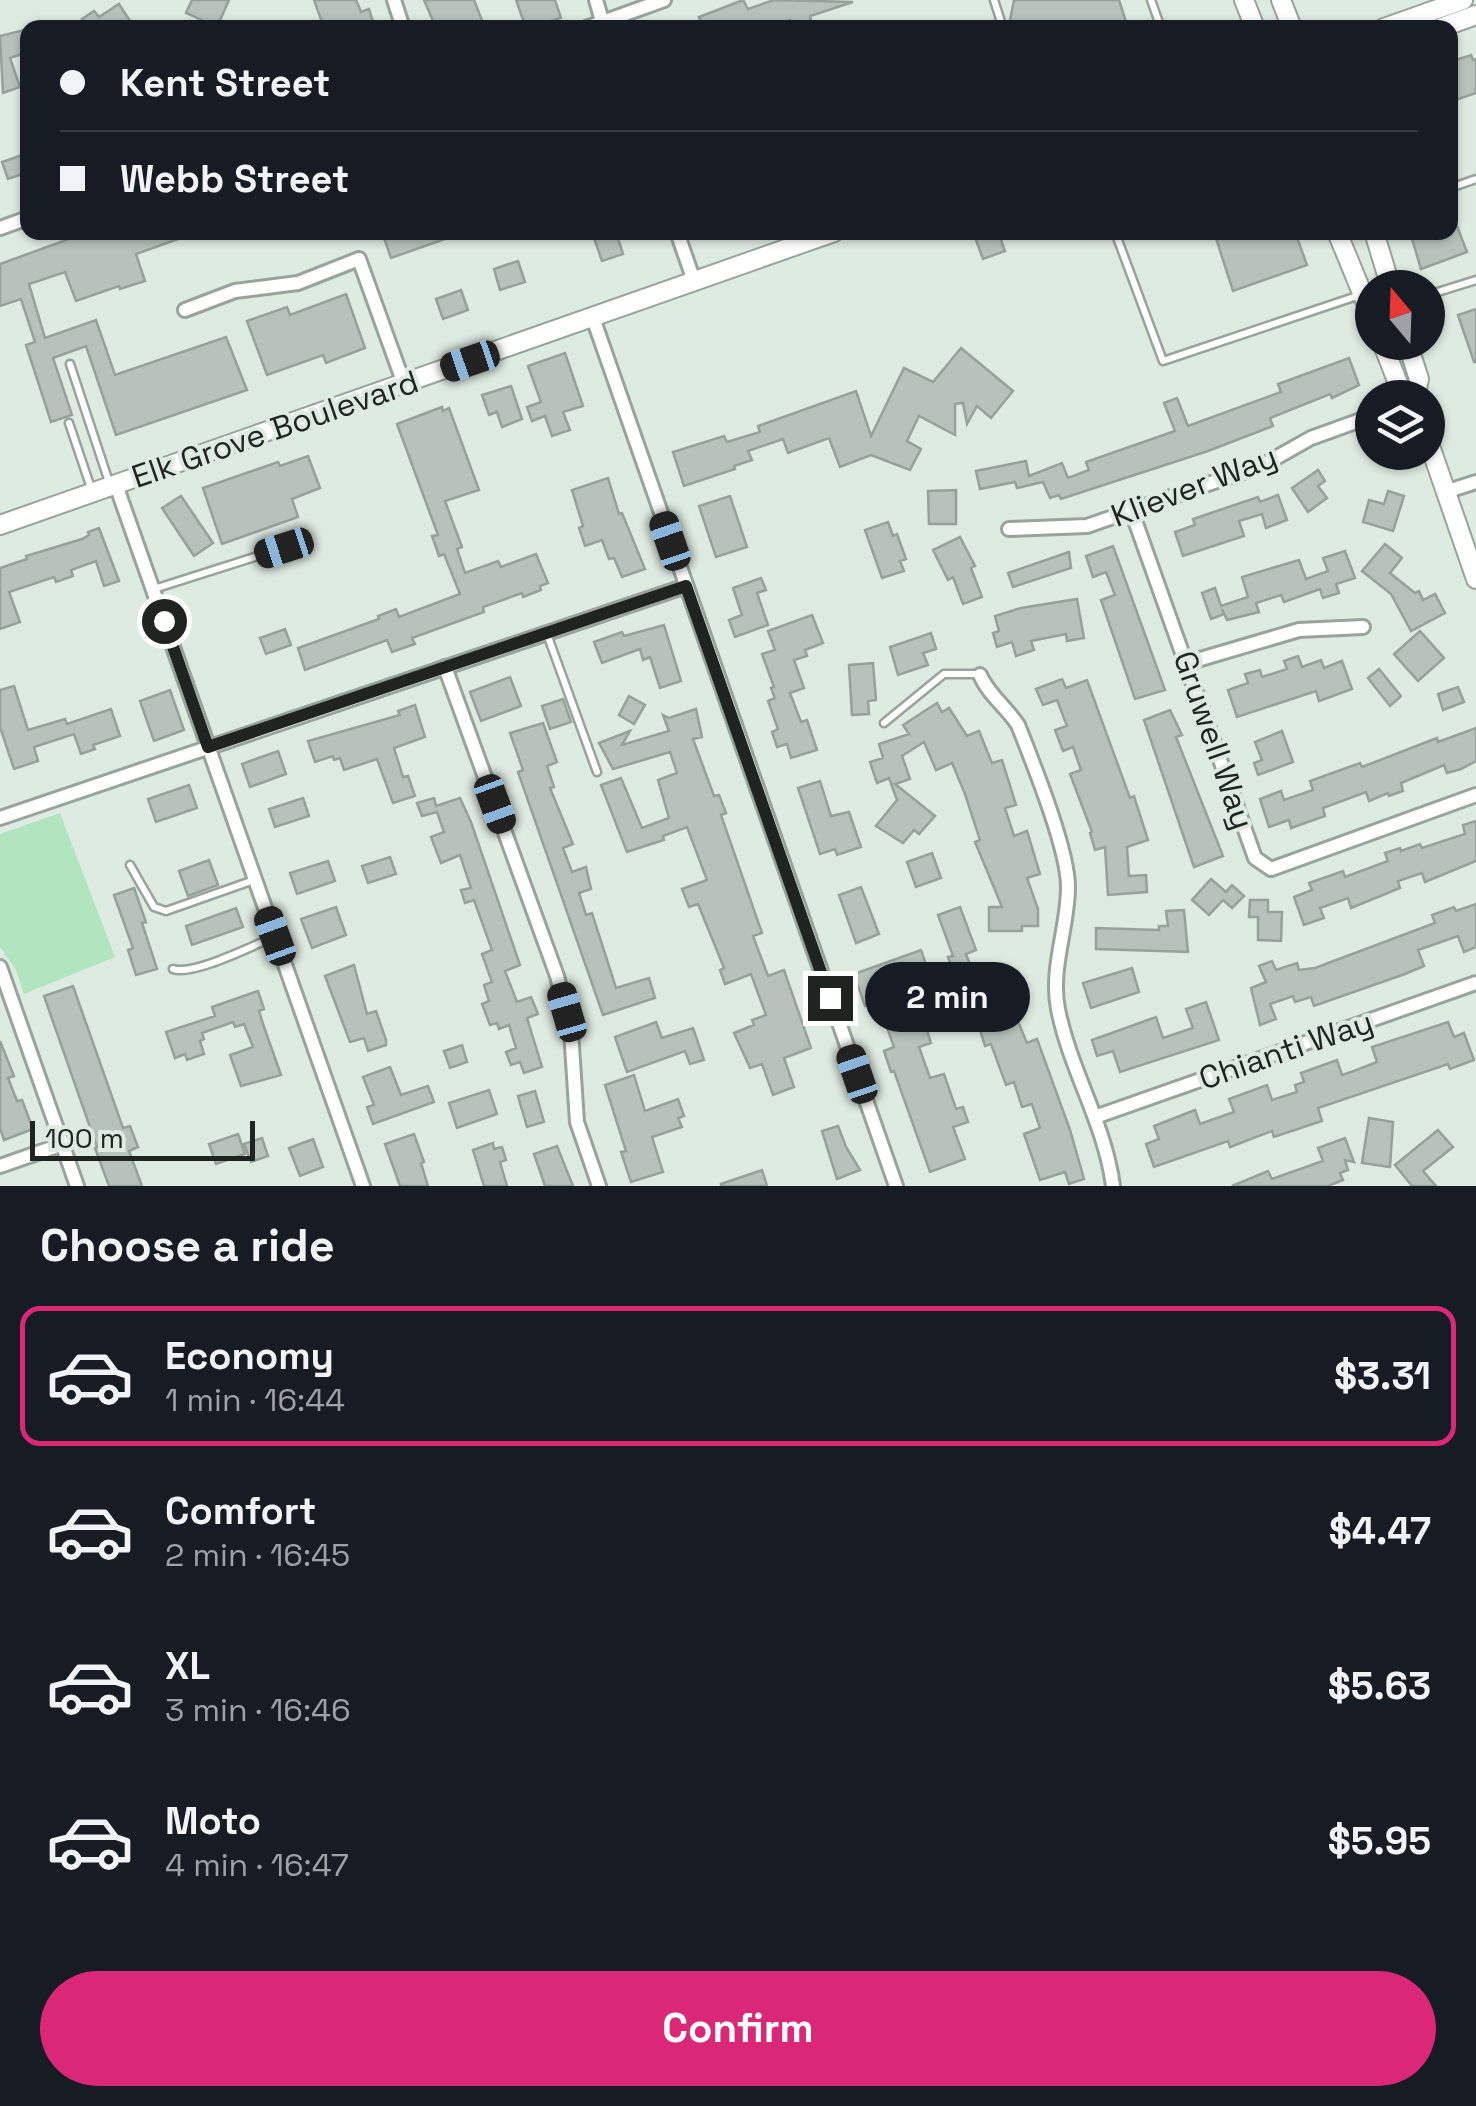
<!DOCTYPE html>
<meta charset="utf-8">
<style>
:root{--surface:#171b24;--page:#242831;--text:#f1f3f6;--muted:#9ea1a6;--line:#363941;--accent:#db2777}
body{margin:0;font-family:"Space Grotesk",sans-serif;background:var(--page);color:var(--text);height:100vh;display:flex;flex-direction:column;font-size:38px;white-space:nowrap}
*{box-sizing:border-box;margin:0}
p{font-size:32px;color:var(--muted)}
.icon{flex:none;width:55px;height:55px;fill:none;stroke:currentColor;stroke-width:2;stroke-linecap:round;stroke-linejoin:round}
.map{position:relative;height:1186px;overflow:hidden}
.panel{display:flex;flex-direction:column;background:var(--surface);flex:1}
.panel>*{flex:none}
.guide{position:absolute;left:20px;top:20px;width:1438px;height:220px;border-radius:20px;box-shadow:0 2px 8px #0004;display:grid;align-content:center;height:220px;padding:0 40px;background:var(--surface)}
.needle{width:65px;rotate:341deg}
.controls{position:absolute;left:1355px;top:270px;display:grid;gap:20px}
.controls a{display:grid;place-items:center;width:90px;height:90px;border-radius:50%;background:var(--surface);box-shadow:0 2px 8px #0004;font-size:50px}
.scale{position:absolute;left:30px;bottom:25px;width:225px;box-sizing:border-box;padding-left:10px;border:5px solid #1f2420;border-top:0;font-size:28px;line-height:35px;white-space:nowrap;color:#1f2420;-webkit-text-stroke:8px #deebe1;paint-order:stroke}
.end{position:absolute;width:45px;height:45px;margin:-22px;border:12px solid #1f2420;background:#fff;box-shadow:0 0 0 5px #fff}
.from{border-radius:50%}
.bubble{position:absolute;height:70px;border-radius:35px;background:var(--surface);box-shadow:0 2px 8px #0004;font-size:32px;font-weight:700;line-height:70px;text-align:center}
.car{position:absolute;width:30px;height:60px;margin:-30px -15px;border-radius:12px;box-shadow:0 0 8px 2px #0007;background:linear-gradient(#222 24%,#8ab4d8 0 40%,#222 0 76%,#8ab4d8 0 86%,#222 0)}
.guide b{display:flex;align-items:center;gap:35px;height:95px;font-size:38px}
.guide b+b{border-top:2px solid var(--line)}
.guide i{width:25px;height:25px;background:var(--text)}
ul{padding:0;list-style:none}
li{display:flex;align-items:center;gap:30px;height:140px;margin:0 20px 15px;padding:0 20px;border:5px solid transparent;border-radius:20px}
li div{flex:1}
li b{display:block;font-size:38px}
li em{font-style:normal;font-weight:700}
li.selected{border-color:var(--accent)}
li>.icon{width:90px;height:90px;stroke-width:1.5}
h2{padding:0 40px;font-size:45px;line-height:120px}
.button{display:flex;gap:20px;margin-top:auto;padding:20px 40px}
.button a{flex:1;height:115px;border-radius:60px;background:var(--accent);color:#fff;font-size:40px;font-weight:700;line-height:115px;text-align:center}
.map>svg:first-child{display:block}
.green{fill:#b0e5c0}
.building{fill:#b7c3ba;stroke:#96a299;stroke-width:2.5}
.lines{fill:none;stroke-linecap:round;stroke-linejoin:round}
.service-casing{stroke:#98a49b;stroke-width:11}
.minor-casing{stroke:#98a49b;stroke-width:18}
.secondary-casing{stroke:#98a49b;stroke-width:22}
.service{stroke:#fff;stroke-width:6}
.minor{stroke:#fff;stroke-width:12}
.secondary{stroke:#fff;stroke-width:18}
.route{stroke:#1f2420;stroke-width:12}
.labels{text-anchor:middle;stroke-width:8;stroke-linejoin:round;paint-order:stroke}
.street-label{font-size:32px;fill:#1f2420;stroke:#deebe1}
</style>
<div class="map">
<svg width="1476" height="1186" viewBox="0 0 1476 1186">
<rect width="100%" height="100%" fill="#deebe1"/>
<!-- green -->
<polygon class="green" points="60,813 115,957 24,994 16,970 0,947 0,834"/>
<!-- building -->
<g class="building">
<polygon points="192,0 229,0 217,27 186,13"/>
<polygon points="314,0 356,0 361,12 369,9 375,28 324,28"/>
<polygon points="424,0 474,0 485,28 436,28"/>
<polygon points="516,0 555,0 561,18 526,28"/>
<polygon points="743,0 748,9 774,0 853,2 810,16 811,20 792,27 790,20 766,28 703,28 699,17"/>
<polygon points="1014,0 1119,0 1128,28 1013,28 1010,20"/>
<polygon points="119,4 130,21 121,28 84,28 87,25 82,19 94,11 99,17"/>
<polygon points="28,29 28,52 10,58 20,87 3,93 0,36"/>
<polygon points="1471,55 1473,60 1476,59 1476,93 1450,102 1450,62"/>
<polygon points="28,153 28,172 8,179 2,162"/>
<polygon points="1450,208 1467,252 1421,269 1410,232 1450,232"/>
<polygon points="88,232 192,234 136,254 145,281 120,289 119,286 76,301 65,272 29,284 45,338 96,320 115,375 226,337 247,390 116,435 86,346 53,358 72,415 51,422 26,345 35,342 21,299 0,306 0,264"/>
<polygon points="382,232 458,232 459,234 391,258"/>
<polygon points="592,232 616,232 623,254 602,261"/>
<polygon points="973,232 998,232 1005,251 983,259"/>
<polygon points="1214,232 1295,232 1307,265 1233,291"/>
<polygon points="518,261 525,282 500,290 494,269"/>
<polygon points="461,290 468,310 443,319 436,299"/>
<polygon points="346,294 365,348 326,363 323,355 267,375 247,321 287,307 290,315"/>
<polygon points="1476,309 1476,362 1474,362 1458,315"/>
<polygon points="961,348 1013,391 991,418 977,406 967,424 963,403 955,404 955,435 919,416 907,441 921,449 910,470 871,455 840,467 829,438 788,453 783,439 748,451 752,460 734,466 735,469 684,486 673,452 724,436 727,442 760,432 758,426 856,391 871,436 904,368 933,382"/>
<polygon points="565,353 583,406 563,412 570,430 552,436 545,416 532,421 527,407 541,402 528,366"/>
<polygon points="1349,358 1359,385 1332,398 1330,394 1270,418 1273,426 1208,451 1061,499 1059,495 1050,498 1043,482 1017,488 1015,482 980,489 976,471 1026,461 1029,476 1062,463 1068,478 1089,470 1086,462 1175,431 1164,403 1177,398 1188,426 1281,392 1278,384"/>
<polygon points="511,386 522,419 502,427 497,412 489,415 482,395"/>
<polygon points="442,407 443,411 449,408 479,490 445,501 462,547 457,549 465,573 498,561 501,567 536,554 548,583 540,586 541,590 523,597 522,593 483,607 484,612 412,638 415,644 392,652 387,640 305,670 298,648 379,619 378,616 396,609 399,617 460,594 444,554 439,556 432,536 438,535 397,424"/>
<polygon points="308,456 320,488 292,499 298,517 222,544 203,488 278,462 280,466"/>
<polygon points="1318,470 1325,481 1318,486 1327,498 1308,512 1292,488"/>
<polygon points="608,478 619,514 622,513 645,569 622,577 614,558 609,559 602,540 585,546 579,528 583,526 572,490"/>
<polygon points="956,490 956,524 929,524 928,491"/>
<polygon points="1388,491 1404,496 1393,531 1363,522 1369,500 1384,504"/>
<polygon points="1278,495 1287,520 1266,528 1262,514 1239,521 1244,536 1183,556 1175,532 1195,525 1193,519 1258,497 1260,502"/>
<polygon points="181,496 213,543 194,556 162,508"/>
<polygon points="730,496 747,547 716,557 699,506"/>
<polygon points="888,522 893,536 897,534 906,559 900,561 904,571 882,578 865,530"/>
<polygon points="99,528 119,581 104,586 96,561 71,570 73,576 56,582 54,577 9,592 20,622 0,629 0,568 27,559 26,556 82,539 89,535 88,532"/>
<polygon points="960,537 975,566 971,568 982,597 963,604 953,577 948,580 933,550"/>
<polygon points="1385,544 1402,558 1390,573 1415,593 1419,591 1423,600 1435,594 1445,613 1411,631 1391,594 1362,571"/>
<polygon points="1113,546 1165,690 1135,699 1101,600 1115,595 1106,572 1093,577 1086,556"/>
<polygon points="1345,551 1355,578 1336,584 1339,593 1323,598 1320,589 1284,602 1281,595 1256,603 1259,612 1227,620 1222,609 1224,614 1211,619 1202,593 1215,588 1221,606 1248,597 1242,577 1299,560 1306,579 1328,571 1323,558"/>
<polygon points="1069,552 1071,568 1013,587 1008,573"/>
<polygon points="761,578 766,590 757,593 768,625 735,637 729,620 742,615 733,588"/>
<polygon points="1077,599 1084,638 1067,641 1066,634 1031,641 1034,650 1016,656 1012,642 997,647 993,633 999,631 995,616 1021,608"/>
<polygon points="812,615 823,643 805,650 807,656 794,660 804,688 790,693 801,722 807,720 817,750 791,758 787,744 777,747 772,732 778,729 768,701 775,698 771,688 774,687 762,654 775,650 768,631"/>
<polygon points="664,625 681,681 660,688 650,657 643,660 640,649 602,663 594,642 622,632 624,636"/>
<polygon points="285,629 291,645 266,654 260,638"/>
<polygon points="1420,631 1444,658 1418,681 1394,654"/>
<polygon points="931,633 936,649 923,653 928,665 898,675 890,647"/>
<polygon points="1298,656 1302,667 1321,660 1324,668 1342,661 1352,689 1319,701 1316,691 1237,717 1228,690 1248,683 1245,674 1260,670 1262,677 1287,669 1284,661"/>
<polygon points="873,663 876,700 868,701 869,714 852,715 849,665"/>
<polygon points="1379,669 1401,696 1390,706 1368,678"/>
<polygon points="510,677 521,706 481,721 470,692"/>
<polygon points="1062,679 1066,688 1087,680 1130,798 1134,796 1148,840 1127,847 1129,876 1146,875 1147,892 1108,895 1105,847 1095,850 1090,833 1092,832 1070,774 1081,770 1073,747 1063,751 1055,730 1067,726 1057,700 1043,705 1036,689"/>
<polygon points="14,686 28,730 65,719 67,724 111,709 120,736 93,745 95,749 81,754 74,734 34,747 38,761 14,769 0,727 0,690"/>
<polygon points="1458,687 1464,702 1443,710 1438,694"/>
<polygon points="170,690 184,730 154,741 140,701"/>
<polygon points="629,696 645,705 634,724 619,715"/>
<polygon points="563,699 571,722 550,729 542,706"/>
<polygon points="937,703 942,712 949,708 967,736 979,731 992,763 1002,760 1016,805 1005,808 1014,836 1027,831 1040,874 1027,878 1038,909 1038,926 1022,926 1022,931 989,931 989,907 1002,907 975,842 980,840 965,794 952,763 936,770 924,742 902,756 910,779 895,784 935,816 919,834 914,830 903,843 876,826 897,800 889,778 877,783 870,762 883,758 879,744 909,734 903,725"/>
<polygon points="415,705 425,737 394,748 403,777 408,776 415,796 393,803 377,759 344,770 340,758 334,760 333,756 315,762 308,741 400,715 398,711"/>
<polygon points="696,709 702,737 693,739 714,796 719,795 726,813 721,815 762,933 753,936 768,976 784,970 811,1048 784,1058 794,1087 773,1095 762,1064 750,1068 734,1033 754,1025 752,1020 766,1015 751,974 725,984 720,970 724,968 698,904 689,907 682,889 707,880 687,827 663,836 664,840 627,852 601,785 621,778 642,828 669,818 658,780 677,773 670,752 613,769 599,743 630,731 622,745 669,731 663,715 669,718"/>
<polygon points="1170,710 1182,735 1176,737 1223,856 1194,867 1144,720"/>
<polygon points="543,723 557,762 547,766 554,787 550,788 573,844 563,848 572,872 586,867 591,889 579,893 586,915 592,913 616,988 649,978 655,998 603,1015 518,772 523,770 510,733"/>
<polygon points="1476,728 1476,761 1461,769 1447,773 1444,765 1401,783 1403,791 1389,796 1388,793 1369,801 1366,792 1323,808 1325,816 1291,828 1289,820 1269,827 1260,799 1281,791 1284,800 1313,790 1310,781 1360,763 1362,767 1437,738 1438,742"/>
<polygon points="1282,731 1293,762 1258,775 1254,763 1262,760 1255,742"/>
<polygon points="278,751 286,774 250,787 242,764"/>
<polygon points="820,781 831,816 849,812 861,847 837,855 835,849 820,854 798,788"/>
<polygon points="189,785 197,808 156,822 148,799"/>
<polygon points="303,798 309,816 275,827 269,809"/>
<polygon points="434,798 436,806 460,798 471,822 520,965 505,971 517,1002 531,997 538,1014 527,1018 542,1067 524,1073 520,1062 511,1065 506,1052 516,1048 509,1025 499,1029 497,1023 490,1025 482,1004 489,1001 484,985 492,982 482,954 492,950 474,900 465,903 461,890 471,888 460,855 441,863 431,837 444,832 437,812 422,816 417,803"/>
<polygon points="1476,821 1476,861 1425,882 1422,873 1398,881 1400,888 1351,908 1348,898 1320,908 1324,918 1304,925 1294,897 1312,890 1309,883 1343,871 1345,877 1388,861 1385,853 1400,848 1401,851 1420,844 1422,848 1465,834 1463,825"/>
<polygon points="932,853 941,878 916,887 907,862"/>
<polygon points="390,857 396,874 368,883 362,866"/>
<polygon points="209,860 218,885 188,896 179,871"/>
<polygon points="328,861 335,881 297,894 290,873"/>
<polygon points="1211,879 1226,892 1232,885 1244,896 1232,908 1223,900 1209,915 1192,900"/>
<polygon points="861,887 879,934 856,943 839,895"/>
<polygon points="134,888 146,922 142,923 157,969 136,975 128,950 133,948 114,895"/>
<polygon points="1250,900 1268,900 1268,912 1282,912 1281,941 1258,940 1258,917 1249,917"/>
<polygon points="1476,904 1476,947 1464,952 1458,936 1418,950 1424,966 1405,974 1314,1006 1311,997 1295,1002 1293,996 1270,1004 1276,1019 1260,1025 1251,988 1266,982 1259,966 1272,961 1276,970 1297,963 1299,970 1315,968 1435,923 1432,915 1454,907 1456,911"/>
<polygon points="336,907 346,935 312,948 301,919"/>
<polygon points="960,907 976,950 966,954 971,967 954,973 948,957 953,956 938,915"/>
<polygon points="236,908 243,927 192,945 186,926"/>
<polygon points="1184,910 1188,952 1096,949 1096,928 1159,930 1159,926 1168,926 1166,911"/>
<polygon points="921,950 930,976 905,984 908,991 898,994 907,1021 922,1015 931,1043 919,1047 930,1078 944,1074 956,1109 963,1107 968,1122 953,1127 965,1159 930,1172 894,1071 891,1072 884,1051 894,1047 878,1002 865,1006 854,974"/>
<polygon points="354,965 367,1014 376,1011 386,1040 386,1045 368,1051 364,1038 350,1042 325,976"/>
<polygon points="1132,968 1139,992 1091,1008 1083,983"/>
<polygon points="1002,976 1005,982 1017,978 1022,994 1011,998 1017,1019 1027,1043 1037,1039 1070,1130 1084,1179 1069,1184 1065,1172 1040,1180 1024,1134 1040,1128 1032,1104 1022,1107 1014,1082 1006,1085 991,1044 985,1046 967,989 987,981 988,984"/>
<polygon points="73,986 123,1128 130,1126 138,1147 129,1151 142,1186 109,1186 95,1148 97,1147 44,996"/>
<polygon points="258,991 264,1009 259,1011 263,1024 281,1075 241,1086 230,1055 253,1047 244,1024 235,1027 233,1022 202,1033 204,1039 200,1041 204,1054 187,1060 185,1054 175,1058 166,1032 215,1016 212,1007"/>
<polygon points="1206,1002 1219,1040 1120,1072 1113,1051 1097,1056 1092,1040 1156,1017 1163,1038 1193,1028 1186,1009"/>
<polygon points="656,1022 662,1038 693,1028 704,1060 690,1064 685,1051 627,1072 615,1037"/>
<polygon points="1448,1022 1454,1037 1464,1033 1474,1060 1450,1069 1448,1064 1318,1108 1322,1121 1274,1137 1272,1131 1230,1147 1228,1141 1154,1167 1146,1144 1159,1139 1154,1126 1195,1110 1200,1124 1234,1112 1229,1099 1267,1085 1272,1100 1297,1092 1295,1085 1304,1082 1301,1073 1337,1060 1342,1075 1354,1071 1377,1062 1372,1047"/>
<polygon points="0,1041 14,1076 8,1078 17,1101 22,1100 33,1129 4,1140 0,1128"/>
<polygon points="462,1045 467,1062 450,1068 444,1051"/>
<polygon points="390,1067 401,1095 428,1086 434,1102 373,1124 367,1107 374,1105 363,1077"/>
<polygon points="634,1075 645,1111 678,1099 684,1116 678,1118 682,1127 652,1137 663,1172 631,1182 621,1152 626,1151 605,1085"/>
<polygon points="489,1090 497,1114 457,1128 449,1103"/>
<polygon points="535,1091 544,1122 527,1127 518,1096"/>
<polygon points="1369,1118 1393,1122 1390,1167 1362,1163"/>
<polygon points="838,1126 846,1147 860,1170 837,1179 822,1131"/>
<polygon points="1438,1130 1453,1147 1423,1171 1436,1186 1412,1186 1395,1165"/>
<polygon points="238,1134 245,1154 216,1164 209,1144"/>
<polygon points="414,1134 424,1162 421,1163 428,1186 400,1186 385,1144"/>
<polygon points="262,1138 268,1156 251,1162 244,1144"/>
<polygon points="1345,1138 1354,1162 1345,1160 1348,1170 1340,1173 1343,1180 1328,1186 1232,1186 1268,1171 1272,1179 1323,1161 1318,1148"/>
<polygon points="313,1139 323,1167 300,1176 289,1148"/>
<polygon points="493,1143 494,1149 502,1147 506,1160 500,1162 507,1186 484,1186 473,1150"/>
<polygon points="557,1146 573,1186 545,1186 534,1154"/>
<polygon points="762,1170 767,1186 721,1186 721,1184"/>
</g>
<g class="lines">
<defs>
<g id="service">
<polyline points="994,0 1003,28"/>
<polyline points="1151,0 1161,28"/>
<polyline points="1450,188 1476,179"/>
<polyline points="1115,232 1163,361 1360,295"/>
<polyline points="1428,295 1476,280"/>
<polyline points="70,364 110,485"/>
<polyline points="69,423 92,491"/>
<polyline points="154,589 283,548"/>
<polyline points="547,634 597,772"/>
<polyline points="884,723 944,674 979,674"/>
<polyline points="130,865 154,907 166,911 254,880"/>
<path d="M173,969C193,976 252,946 274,937"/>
</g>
<g id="minor">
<polyline points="394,0 403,28"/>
<polyline points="596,0 604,28"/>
<polyline points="586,28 664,0"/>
<polyline points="0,228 28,218"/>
<polyline points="677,232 694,281"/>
<polyline points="185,310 235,291 298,283 359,259 404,384"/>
<polyline points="593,318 896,1186"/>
<polyline points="116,485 363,1186"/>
<polyline points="1445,492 1476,482"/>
<polyline points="1132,512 1255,858 1271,869 1476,795"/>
<polyline points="1009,529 1087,526 1263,465 1311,438 1372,416"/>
<polyline points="1187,663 1299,630 1363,627"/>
<polyline points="445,667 557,976 571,1031 577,1122 599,1186"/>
<path d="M980,675C988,694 1006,707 1018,725C1033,763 1068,849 1068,887C1068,928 1050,968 1058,1009C1070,1070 1105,1124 1113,1186"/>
<polyline points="0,818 686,586"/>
<polyline points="0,967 77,1186"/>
<polyline points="1095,1117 1476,983"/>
<polyline points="0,1166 63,1144"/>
</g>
<g id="secondary">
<polyline points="1244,0 1255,28"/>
<polyline points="1281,0 1292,28"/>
<polyline points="1384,28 1463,0"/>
<polyline points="1440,28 1476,15"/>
<polyline points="1337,232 1372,317"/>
<polyline points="1374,232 1391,288"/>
<polyline points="1382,342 1399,386 1410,398"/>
<polyline points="1407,342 1419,379 1415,398"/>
<polyline points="1428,440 1476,579"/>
<polyline points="0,525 834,232"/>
</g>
</defs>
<!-- service casing -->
<use href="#service" class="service-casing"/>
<!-- minor casing -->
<use href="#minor" class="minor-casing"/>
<!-- secondary casing -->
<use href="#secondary" class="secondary-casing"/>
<!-- service -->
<use href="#service" class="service"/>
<!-- minor -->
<use href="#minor" class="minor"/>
<!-- secondary -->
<use href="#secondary" class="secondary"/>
</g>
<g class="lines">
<!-- route -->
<polyline class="route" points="164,621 208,747 686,586 830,998"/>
</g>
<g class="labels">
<!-- street labels -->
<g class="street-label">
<text transform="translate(275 429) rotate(-19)" y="11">Elk Grove Boulevard</text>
<text transform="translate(1194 486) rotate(-21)" y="11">Kliever Way</text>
<text transform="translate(1214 740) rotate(71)" y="11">Gruwell Way</text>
<text transform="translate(1286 1050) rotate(-19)" y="11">Chianti Way</text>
</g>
</g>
</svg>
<div class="controls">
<a><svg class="needle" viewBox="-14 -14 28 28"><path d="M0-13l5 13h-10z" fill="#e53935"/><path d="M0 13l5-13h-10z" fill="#9ea1a6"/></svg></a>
<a><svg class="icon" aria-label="layers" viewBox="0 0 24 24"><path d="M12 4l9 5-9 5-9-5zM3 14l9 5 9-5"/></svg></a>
</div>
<div class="scale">100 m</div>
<i class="end from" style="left:164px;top:621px"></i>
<i class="end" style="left:830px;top:998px"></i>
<div class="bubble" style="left:865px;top:962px;width:165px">2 min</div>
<i class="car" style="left:470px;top:361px;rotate:251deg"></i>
<i class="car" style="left:670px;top:541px;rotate:341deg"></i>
<i class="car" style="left:284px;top:548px;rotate:252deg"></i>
<i class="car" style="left:495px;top:804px;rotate:160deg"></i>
<i class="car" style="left:275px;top:936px;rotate:340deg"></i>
<i class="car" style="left:567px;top:1012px;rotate:344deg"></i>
<i class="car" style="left:857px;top:1074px;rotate:341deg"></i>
<div class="guide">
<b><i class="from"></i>Kent Street</b>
<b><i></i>Webb Street</b>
</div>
</div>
<section class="panel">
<h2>Choose a ride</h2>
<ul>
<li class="selected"><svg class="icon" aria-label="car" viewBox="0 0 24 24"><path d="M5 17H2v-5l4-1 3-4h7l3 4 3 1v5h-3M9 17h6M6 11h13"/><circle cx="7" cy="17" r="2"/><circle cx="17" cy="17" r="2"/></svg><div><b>Economy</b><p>1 min · 16:44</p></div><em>$3.31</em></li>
<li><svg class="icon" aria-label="car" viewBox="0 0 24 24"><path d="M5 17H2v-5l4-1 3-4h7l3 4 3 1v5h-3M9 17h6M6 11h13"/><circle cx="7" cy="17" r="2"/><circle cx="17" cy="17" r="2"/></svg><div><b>Comfort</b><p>2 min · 16:45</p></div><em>$4.47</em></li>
<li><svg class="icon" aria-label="car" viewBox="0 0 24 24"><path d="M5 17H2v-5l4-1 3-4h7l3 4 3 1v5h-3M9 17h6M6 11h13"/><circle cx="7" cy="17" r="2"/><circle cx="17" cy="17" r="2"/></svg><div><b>XL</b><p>3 min · 16:46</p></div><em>$5.63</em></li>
<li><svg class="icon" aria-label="car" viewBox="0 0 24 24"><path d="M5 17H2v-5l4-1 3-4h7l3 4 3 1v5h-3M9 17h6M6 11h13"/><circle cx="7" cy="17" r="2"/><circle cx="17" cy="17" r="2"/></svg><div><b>Moto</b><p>4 min · 16:47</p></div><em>$5.95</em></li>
</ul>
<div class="button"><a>Confirm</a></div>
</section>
